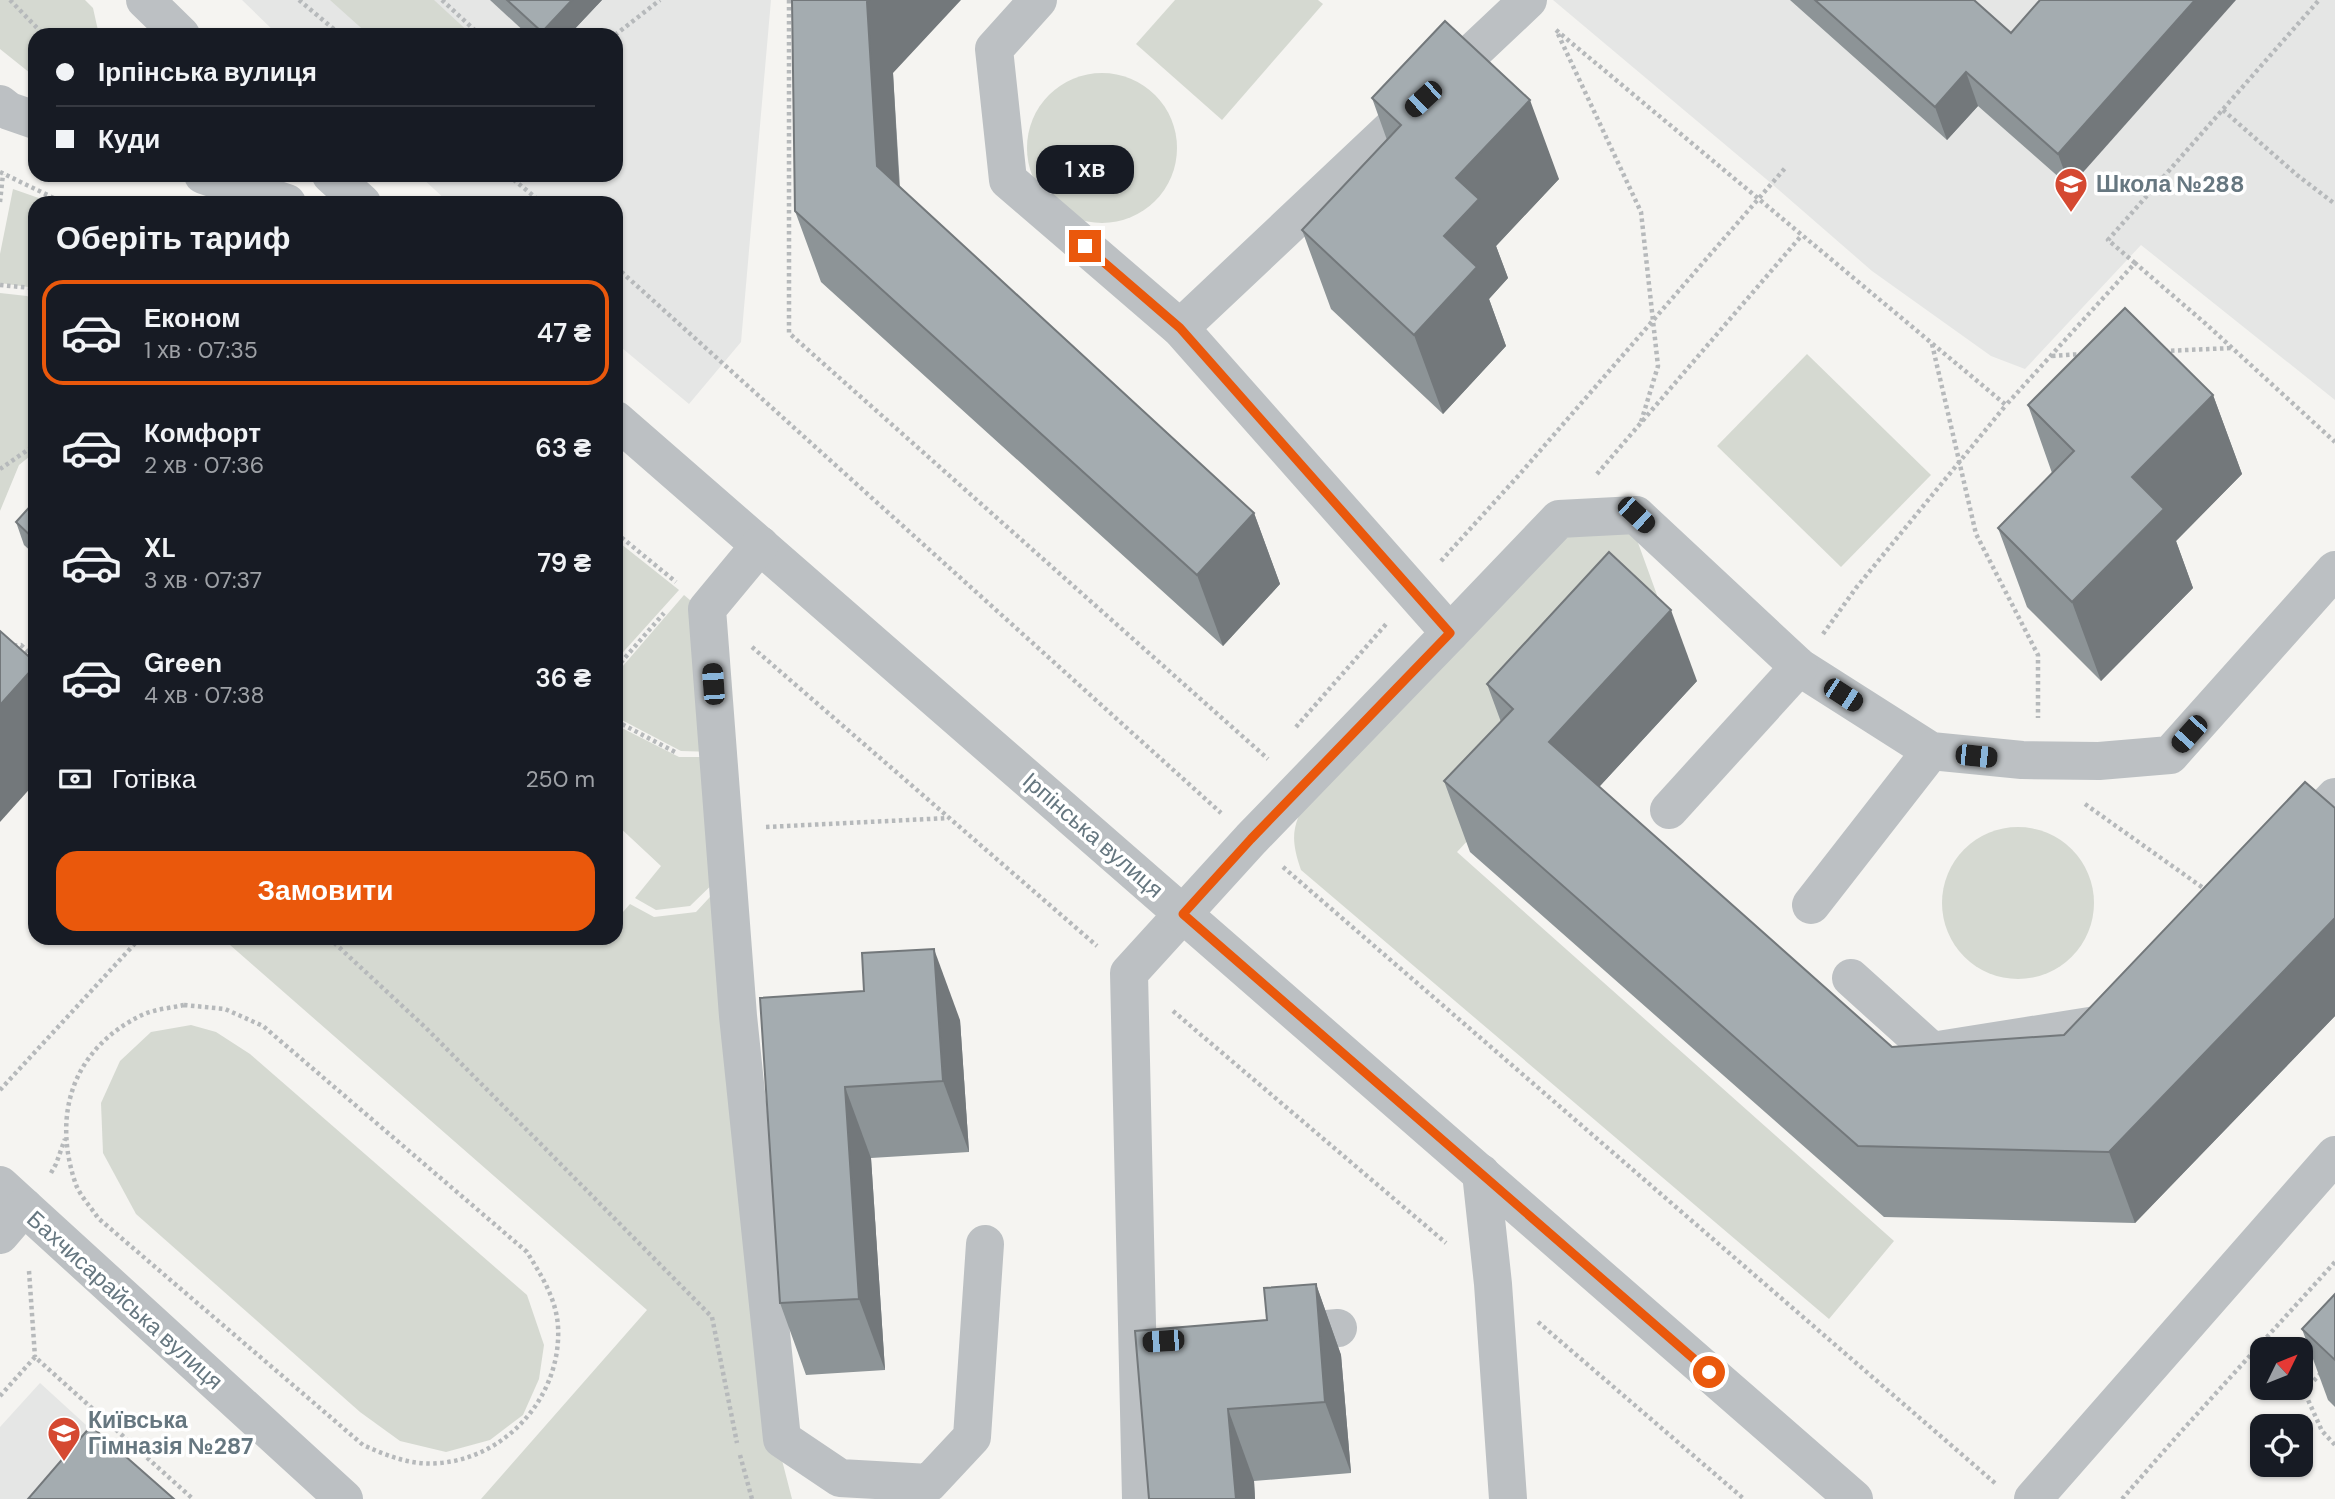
<!DOCTYPE html>
<html lang="uk">
<meta charset="utf-8">
<style>
:root{--surface:#171b24;--page:#242831;--text:#f1f3f6;--muted:#9ea1a6;--line:#363941;--accent:#ea580c}
body{margin:0;font-family:"DM Sans",sans-serif;background:var(--page);color:var(--text);height:100vh;display:flex;flex-direction:column;font-size:26px;white-space:nowrap}
*{box-sizing:border-box;margin:0}
p{font-size:23px;color:var(--muted)}
.icon{flex:none;width:38px;height:38px;fill:none;stroke:currentColor;stroke-width:2;stroke-linecap:round;stroke-linejoin:round}
.map{position:relative;flex:1;overflow:hidden}
.side{position:absolute;left:28px;top:196px;width:595px;height:749px;display:flex;flex-direction:column;background:var(--surface);border-radius:21px;box-shadow:0 2px 5px #0004}
.side>*{flex:none}
.banner{position:absolute;left:28px;top:28px;width:595px;height:154px;border-radius:21px;box-shadow:0 2px 5px #0004;display:grid;align-content:center;height:154px;padding:0 28px;background:var(--surface)}
.needle{width:46px;rotate:47deg}
.fabs{position:absolute;left:2250px;top:1337px;display:grid;gap:14px}
.fabs a{display:grid;place-items:center;width:63px;height:63px;border-radius:14px;background:var(--surface);box-shadow:0 2px 5px #0004;font-size:35px}
.end{position:absolute;width:32px;height:32px;margin:-16px;border:9px solid #ea580c;background:#fff;box-shadow:0 0 0 4px #fff}
.from{border-radius:50%}
.bubble{position:absolute;height:49px;border-radius:21px;background:var(--surface);box-shadow:0 2px 5px #0004;font-size:23px;font-weight:600;line-height:49px;text-align:center}
.car{position:absolute;width:21px;height:42px;margin:-21px -10px;border-radius:9px;box-shadow:0 0 5px 2px #0007;background:linear-gradient(#222 24%,#8ab4d8 0 40%,#222 0 76%,#8ab4d8 0 86%,#222 0)}
.banner b{display:flex;align-items:center;gap:24px;height:66px;font-size:26px}
.banner b+b{border-top:2px solid var(--line)}
.banner i{width:18px;height:18px;background:var(--text)}
ul{padding:0;list-style:none}
li{display:flex;align-items:center;gap:21px;height:105px;margin:0 14px 10px;padding:0 14px;border:4px solid transparent;border-radius:21px}
li div{flex:1}
li b{display:block;font-size:26px}
li em{font-style:normal;font-weight:600}
li.current{border-color:var(--accent)}
li>.icon{width:63px;height:63px;stroke-width:1.5}
h2{padding:0 28px;font-size:32px;line-height:84px}
.pay{display:flex;align-items:center;gap:18px;height:77px;padding:0 28px;font-size:26px}
.pay p{margin-inline-start:auto}
.cta{display:flex;gap:14px;margin-top:auto;padding:14px 28px}
.cta a{flex:1;height:80px;border-radius:21px;background:var(--accent);color:#fff;font-size:28px;font-weight:600;line-height:80px;text-align:center}
.map>svg:first-child{display:block}
.built{fill:#e5e6e5}
.green{fill:#d5d9d1}
.lines{fill:none;stroke-linecap:round;stroke-linejoin:round}
.path{stroke:#b6b9bb;stroke-width:4.5;stroke-dasharray:3.5 3.5;stroke-linecap:butt}
.minor{stroke:#bcc0c3;stroke-width:38}
.wall{fill:#8d9497}
.shaded-wall{fill:#73787b}
.building{fill:#a4acb0;stroke:#73787b;stroke-width:2}
.route{stroke:#ea580c;stroke-width:9}
.labels{text-anchor:middle;stroke-width:7;stroke-linejoin:round;paint-order:stroke}
.poi-label{font-size:23px;font-weight:bold;fill:#667780;stroke:#fff;text-anchor:start}
.street-label{font-size:23px;fill:#667780;stroke:#fff}
</style>
<div class="map">
<svg width="2335" height="1499" viewBox="0 0 2335 1499">
<rect width="100%" height="100%" fill="#f5f4f1"/>
<!-- built -->
<g class="built">
<polygon points="242,0 771,0 741,342 689,404 616,343 616,203 449,203 419,175 616,175 616,35 278,35"/>
<polygon points="1553,0 2335,0 2335,400 2141,245 2025,369 1991,356 1872,271 1772,184"/>
<polygon points="40,1383 167,1499 0,1499 0,1427"/>
</g>
<!-- green -->
<g class="green">
<polygon points="0,0 85,0 93,8 99,35 35,35 35,77 0,49"/>
<polygon points="330,0 434,0 472,35 369,35"/>
<polygon points="1175,0 1318,0 1323,4 1222,120 1136,44"/>
<circle cx="1102" cy="148" r="75"/>
<polygon points="13,189 53,203 35,203 35,288 0,283 0,254"/>
<polygon points="0,293 27,296 35,301 35,452 19,465 0,511"/>
<polygon points="1807,354 1931,475 1841,567 1717,446"/>
<path d="M1633,529L1657,595L1500,761L1522,782L1457,852L1894,1241L1829,1319L1301,870C1289,835 1293,825 1310,793L1565,530Z"/>
<polygon points="616,540 679,590 616,660"/>
<polygon points="684,595 704,612 714,752 681,751 616,717 616,674"/>
<polygon points="616,725 679,757 716,757 725,872 690,906 656,910 635,898 661,866 616,824"/>
<circle cx="2018" cy="903" r="76"/>
<polygon points="722,884 758,1367 792,1499 481,1499 647,1310 222,938 616,938 616,920 630,904 654,917 696,912"/>
<polygon points="191,1025 216,1032 250,1054 527,1295 544,1345 539,1379 523,1415 490,1440 446,1452 400,1441 360,1412 136,1214 103,1153 101,1103 120,1061 151,1032"/>
</g>
<g class="lines">
<!-- path -->
<g class="path">
<polyline points="10,0 44,35"/>
<polyline points="299,0 341,35"/>
<polyline points="442,0 480,35"/>
<polyline points="789,0 789,333 1268,759"/>
<polyline points="1556,30 2006,405 2135,263 2206,324 2335,442"/>
<polyline points="1558,34 1641,212 1658,366 1641,422"/>
<polyline points="615,35 660,0"/>
<polyline points="2223,110 2297,175 2335,204"/>
<polyline points="0,172 64,203"/>
<polyline points="508,175 542,203"/>
<polyline points="0,202 3,174"/>
<polyline points="2135,263 2108,240 2319,0"/>
<polyline points="616,267 1221,813"/>
<polyline points="0,285 31,288 35,291"/>
<polyline points="1932,344 1976,534 2038,655 2038,718"/>
<polyline points="2164,351 2232,348"/>
<polyline points="2052,356 2082,354"/>
<polyline points="0,469 35,445"/>
<polyline points="1597,474 1802,235"/>
<polyline points="616,533 676,582"/>
<polyline points="1441,561 1519,475 1786,167"/>
<polyline points="1823,634 1856,588 2006,405"/>
<polyline points="0,647 21,645 35,659"/>
<polyline points="752,647 1097,946"/>
<polyline points="616,668 664,613"/>
<polyline points="616,721 677,753"/>
<polyline points="1296,727 1387,623"/>
<polyline points="2085,804 2206,890"/>
<polyline points="766,827 949,818"/>
<polyline points="1283,867 1996,1484"/>
<polyline points="329,938 426,1028 712,1317 737,1443"/>
<path d="M184,1005L225,1009L263,1026L527,1252C541,1275 556,1298 558,1326C562,1395 508,1457 440,1463C412,1466 388,1456 363,1445L98,1218C91,1207 79,1195 75,1182C52,1112 74,1048 142,1015C155,1009 171,1008 184,1005Z"/>
<polyline points="1173,1011 1446,1243"/>
<polyline points="0,1090 140,938"/>
<polyline points="51,1173 56,1164 65,1139"/>
<polyline points="29,1271 35,1357"/>
<polyline points="1538,1322 1744,1499"/>
<polyline points="2321,1373 2304,1391 2322,1431 2335,1445"/>
<polyline points="0,1396 35,1357 193,1499"/>
<polyline points="740,1455 752,1499"/>
<polyline points="2122,1499 2178,1435 2335,1262"/>
</g>
<!-- minor -->
<g class="minor">
<polyline points="145,0 181,35"/>
<polyline points="1038,0 994,49 1008,180 1180,328 1450,633 1251,839 1129,973 1141,1499"/>
<polyline points="0,104 9,111 35,120"/>
<polyline points="203,175 287,203"/>
<polyline points="331,175 362,203"/>
<polyline points="1180,328 1528,0"/>
<polyline points="616,420 1854,1499"/>
<polyline points="760,545 707,609 738,1016 782,1439 840,1478 929,1483 972,1437 985,1244"/>
<polyline points="1450,633 1559,519 1636,515 1799,667 1931,751 2022,760 2099,761 2170,755 2335,570"/>
<polyline points="1669,810 1799,667"/>
<polyline points="2293,841 2335,797"/>
<polyline points="1811,905 1931,751"/>
<polyline points="1851,978 1932,1051 2121,1021"/>
<polyline points="1481,1173 1493,1284 1508,1499"/>
<polyline points="0,1185 344,1499"/>
<polyline points="0,1235 24,1207"/>
<polyline points="1279,1333 1338,1328"/>
<polyline points="2033,1499 2335,1155"/>
</g>
</g>
<!-- wall -->
<g class="wall">
<polygon points="490,0 602,0 569,35 528,35"/>
<polygon points="1790,0 1974,0 2011,33 2040,0 2070,187 1978,106 1947,140"/>
<polygon points="893,73 900,187 1254,513 1280,584 1223,646 821,282 795,211"/>
<polygon points="1372,98 1559,179 1496,246 1508,278 1489,299 1506,346 1443,414 1331,309 1302,230 1387,140"/>
<polygon points="2213,395 2242,474 2176,541 2193,588 2101,681 2027,607 1998,528 2052,473 2028,405"/>
<polygon points="35,501 35,555 24,545 16,522"/>
<polygon points="1697,681 1599,787 1892,1047 2064,1035 2335,808 2335,1016 2135,1223 1884,1217 1470,852 1444,781 1501,722 1487,684"/>
<polygon points="760,998 960,1020 969,1152 871,1158 885,1370 806,1375 780,1303"/>
<polygon points="1316,1284 1341,1355 1351,1473 1254,1481 1255,1499 1149,1499"/>
<polygon points="2335,1294 2335,1407 2328,1400 2302,1329"/>
</g>
<!-- shaded-wall -->
<g class="shaded-wall">
<polygon points="572,0 602,0 569,35 543,35 542,32"/>
<polygon points="869,0 961,0 893,73 902,237 877,166 867,2"/>
<polygon points="2195,0 2236,0 2070,187 2058,154"/>
<polygon points="1966,72 1978,106 1947,140 1935,107"/>
<polygon points="1530,100 1559,179 1496,246 1508,278 1489,299 1506,346 1443,414 1414,335 1444,236 1456,178"/>
<polygon points="2213,395 2242,474 2176,541 2193,588 2101,681 2072,602 2132,477"/>
<polygon points="1254,513 1280,584 1223,646 1197,575"/>
<polygon points="1671,610 1697,681 1575,813 1549,742"/>
<polygon points="35,666 35,783 0,822 0,705"/>
<polygon points="2335,918 2335,1016 2135,1223 2109,1152"/>
<polygon points="934,949 960,1020 969,1152 943,1081"/>
<polygon points="845,1087 871,1158 885,1370 859,1299"/>
<polygon points="1316,1284 1341,1355 1351,1473 1325,1402"/>
<polygon points="1228,1409 1254,1481 1255,1499 1236,1499"/>
</g>
<!-- building -->
<g class="building">
<polygon points="507,0 572,0 542,32"/>
<polygon points="792,0 869,0 867,2 877,166 1254,513 1197,575 795,211"/>
<polygon points="1815,0 1974,0 2011,33 2040,0 2195,0 2058,154 1966,72 1935,107"/>
<polygon points="1445,21 1530,100 1456,178 1479,199 1444,236 1477,267 1414,335 1302,230 1401,125 1372,98"/>
<polygon points="2125,308 2213,395 2132,477 2164,509 2072,602 1998,528 2074,451 2028,405"/>
<polygon points="35,501 35,540 16,522"/>
<polygon points="1609,552 1671,610 1549,742 1892,1047 2064,1035 2305,782 2335,808 2335,918 2109,1152 1858,1146 1444,781 1513,709 1487,684"/>
<polygon points="0,631 35,662 35,666 0,705"/>
<polygon points="934,949 943,1081 845,1087 859,1299 780,1303 760,998 864,991 862,953"/>
<polygon points="1316,1284 1325,1402 1228,1409 1236,1499 1149,1499 1135,1331 1267,1320 1264,1288"/>
<polygon points="2335,1294 2335,1360 2302,1329"/>
<polygon points="91,1426 174,1499 28,1499"/>
</g>
<g class="lines">
<!-- route -->
<polyline class="route" points="1085,246 1180,328 1450,633 1251,839 1183,914 1709,1372"/>
</g>
<!-- icons -->
<defs>
<symbol id="school-pin" viewBox="-11 -11 22 30"><path d="M0 17L-7.5 6A9.5 9.5 0 1 1 7.5 6Z" fill="#d54931" stroke="#fff"/><path d="M0-5L7-2L0 1L-7-2ZM-4 1L0 2.5L4 1V4Q0 6-4 4Z" fill="#fff"/></symbol>
</defs>
<g fill-rule="evenodd">
<use href="#school-pin" x="2052" y="165" width="38" height="52"/>
<use href="#school-pin" x="45" y="1414" width="38" height="52"/>
</g>
<g class="labels">
<!-- poi labels -->
<g class="poi-label">
<text x="2096" y="192">Школа №288</text>
<text x="88" y="1428">Київська<tspan x="88" dy="26">Гімназія №287</tspan></text>
</g>
<!-- street labels -->
<g class="street-label">
<text transform="translate(1093 835) rotate(41)" y="8">Ірпінська вулиця</text>
<text transform="translate(125 1300) rotate(42)" y="8">Бахчисарайська вулиця</text>
</g>
</g>
</svg>
<div class="fabs">
<a><svg class="needle" viewBox="-14 -14 28 28"><path d="M0-13l5 13h-10z" fill="#e53935"/><path d="M0 13l5-13h-10z" fill="#9ea1a6"/></svg></a>
<a><svg class="icon" aria-label="locate" viewBox="0 0 24 24"><circle cx="12" cy="12" r="6"/><path d="M12 2v4M12 18v4M2 12h4M18 12h4"/></svg></a>
</div>
<i class="end from" style="left:1709px;top:1372px"></i>
<i class="end" style="left:1085px;top:246px"></i>
<div class="bubble" style="left:1036px;top:145px;width:98px">1 хв</div>
<i class="car" style="left:1423px;top:99px;rotate:227deg"></i>
<i class="car" style="left:1636px;top:515px;rotate:133deg"></i>
<i class="car" style="left:713px;top:684px;rotate:356deg"></i>
<i class="car" style="left:1843px;top:695px;rotate:123deg"></i>
<i class="car" style="left:2189px;top:734px;rotate:222deg"></i>
<i class="car" style="left:1976px;top:756px;rotate:96deg"></i>
<i class="car" style="left:1163px;top:1341px;rotate:266deg"></i>
<div class="banner">
<b><i class="from"></i>Ірпінська вулиця</b>
<b><i></i>Куди</b>
</div>
<section class="side">
<h2>Оберіть тариф</h2>
<ul>
<li class="current"><svg class="icon" aria-label="car" viewBox="0 0 24 24"><path d="M5 17H2v-5l4-1 3-4h7l3 4 3 1v5h-3M9 17h6M6 11h13"/><circle cx="7" cy="17" r="2"/><circle cx="17" cy="17" r="2"/></svg><div><b>Економ</b><p>1 хв · 07:35</p></div><em>47 ₴</em></li>
<li><svg class="icon" aria-label="car" viewBox="0 0 24 24"><path d="M5 17H2v-5l4-1 3-4h7l3 4 3 1v5h-3M9 17h6M6 11h13"/><circle cx="7" cy="17" r="2"/><circle cx="17" cy="17" r="2"/></svg><div><b>Комфорт</b><p>2 хв · 07:36</p></div><em>63 ₴</em></li>
<li><svg class="icon" aria-label="car" viewBox="0 0 24 24"><path d="M5 17H2v-5l4-1 3-4h7l3 4 3 1v5h-3M9 17h6M6 11h13"/><circle cx="7" cy="17" r="2"/><circle cx="17" cy="17" r="2"/></svg><div><b>XL</b><p>3 хв · 07:37</p></div><em>79 ₴</em></li>
<li><svg class="icon" aria-label="car" viewBox="0 0 24 24"><path d="M5 17H2v-5l4-1 3-4h7l3 4 3 1v5h-3M9 17h6M6 11h13"/><circle cx="7" cy="17" r="2"/><circle cx="17" cy="17" r="2"/></svg><div><b>Green</b><p>4 хв · 07:38</p></div><em>36 ₴</em></li>
</ul>
<div class="pay"><svg class="icon" aria-label="cash" viewBox="0 0 24 24"><path d="M3 7h18v10H3z"/><circle cx="12" cy="12" r="2"/></svg>Готівка<p>250 m</p></div>
<div class="cta"><a>Замовити</a></div>
</section>
</div>
